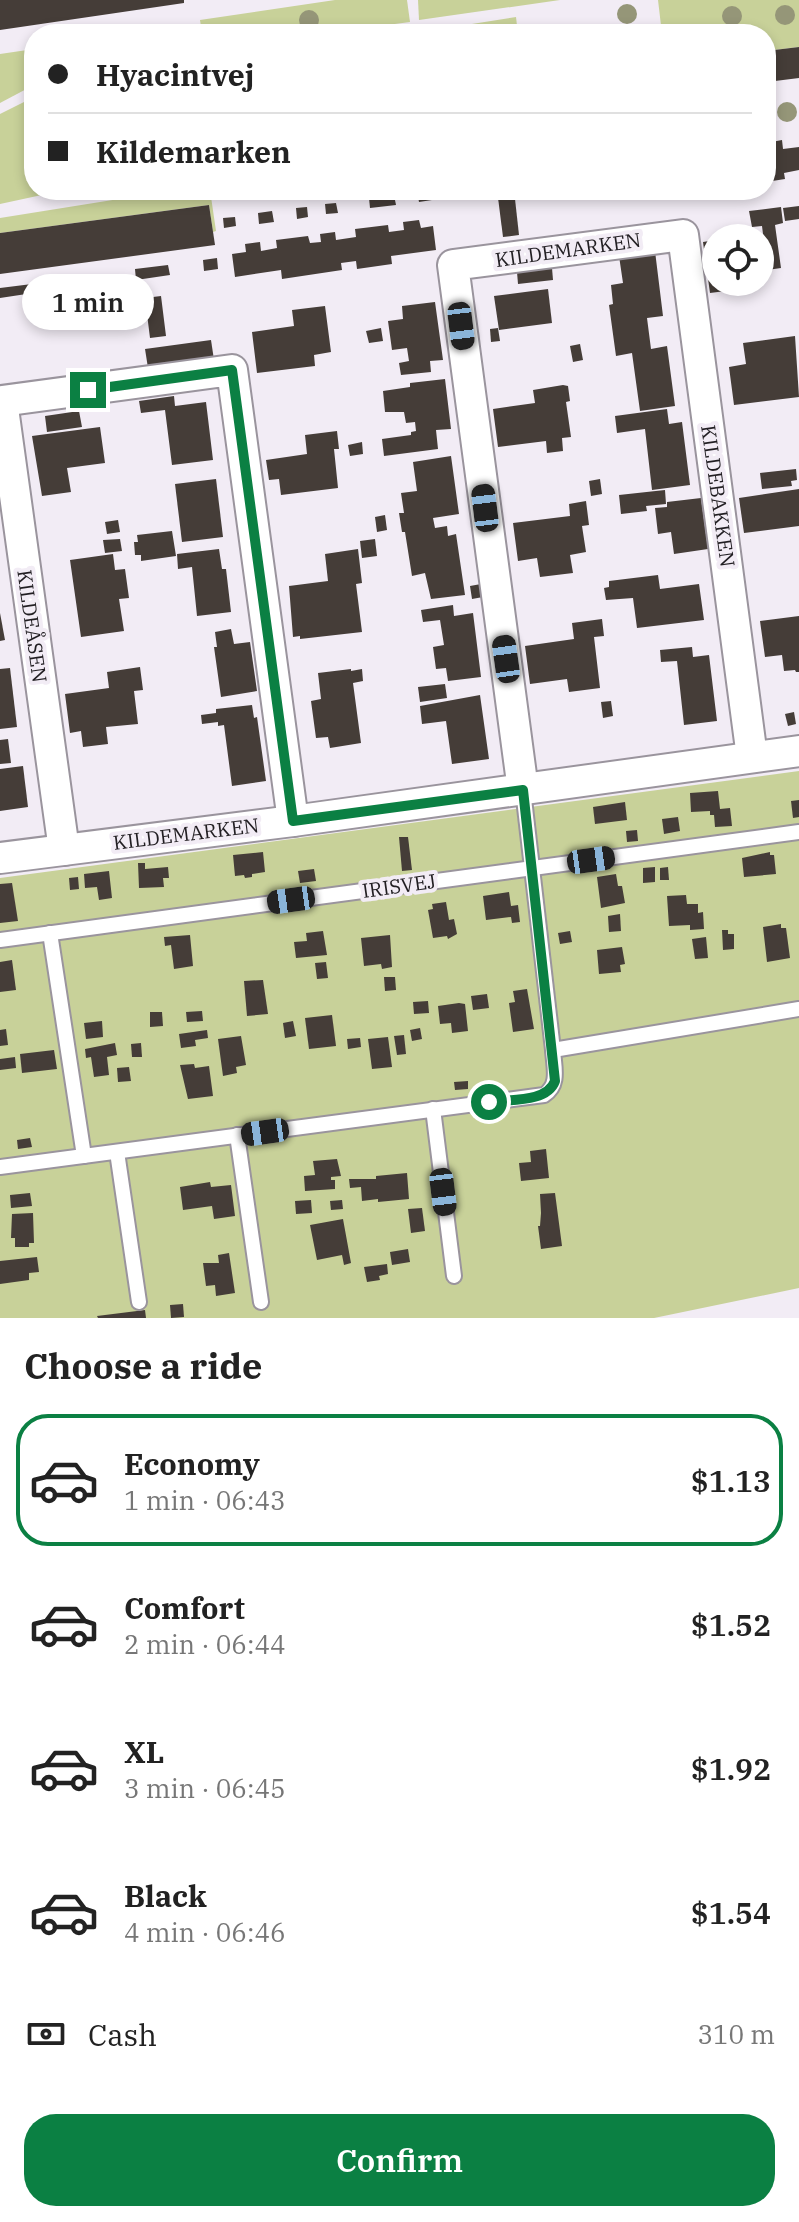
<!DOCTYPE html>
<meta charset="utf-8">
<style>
:root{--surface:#fff;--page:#f2f2f2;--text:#222;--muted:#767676;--line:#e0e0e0;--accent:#0b8043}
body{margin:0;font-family:"IBM Plex Serif",serif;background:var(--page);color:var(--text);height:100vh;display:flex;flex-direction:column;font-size:30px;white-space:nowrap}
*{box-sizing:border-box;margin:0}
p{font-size:26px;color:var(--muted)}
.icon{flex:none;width:44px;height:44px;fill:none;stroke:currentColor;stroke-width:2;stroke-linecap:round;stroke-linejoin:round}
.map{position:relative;height:1318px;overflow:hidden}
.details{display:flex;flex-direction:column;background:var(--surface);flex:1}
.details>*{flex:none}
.hud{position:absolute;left:24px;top:24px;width:752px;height:176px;border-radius:32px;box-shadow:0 4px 12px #0003;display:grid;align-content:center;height:176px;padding:0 24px;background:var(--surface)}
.fabs{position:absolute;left:702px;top:224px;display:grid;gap:16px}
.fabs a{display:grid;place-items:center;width:72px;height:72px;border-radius:50%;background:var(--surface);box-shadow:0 4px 12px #0003;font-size:40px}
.end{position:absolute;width:36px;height:36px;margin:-18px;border:10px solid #0b8043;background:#fff;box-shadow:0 0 0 4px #fff}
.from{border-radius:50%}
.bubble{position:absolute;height:56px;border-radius:28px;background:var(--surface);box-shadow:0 4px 12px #0003;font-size:26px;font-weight:600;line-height:56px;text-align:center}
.car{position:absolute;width:24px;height:48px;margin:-24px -12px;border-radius:10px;box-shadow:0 0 6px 2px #0007;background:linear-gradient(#222 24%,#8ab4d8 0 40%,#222 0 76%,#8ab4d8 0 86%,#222 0)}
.hud b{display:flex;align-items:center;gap:28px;height:76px;font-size:30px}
.hud b+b{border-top:2px solid var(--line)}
.hud i{width:20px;height:20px;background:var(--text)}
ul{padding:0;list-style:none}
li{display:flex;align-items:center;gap:24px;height:132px;margin:0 16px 12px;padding:0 8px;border:4px solid transparent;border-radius:32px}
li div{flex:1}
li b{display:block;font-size:30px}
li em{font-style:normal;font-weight:600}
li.current{border-color:var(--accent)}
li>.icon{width:72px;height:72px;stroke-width:1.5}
h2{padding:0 24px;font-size:36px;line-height:96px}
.pay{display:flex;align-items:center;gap:20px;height:88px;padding:0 24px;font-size:30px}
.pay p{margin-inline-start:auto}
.cta{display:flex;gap:16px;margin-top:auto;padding:16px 24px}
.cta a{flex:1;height:92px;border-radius:32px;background:var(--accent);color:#fff;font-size:32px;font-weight:600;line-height:92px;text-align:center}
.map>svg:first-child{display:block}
.green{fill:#c8d199}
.building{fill:#453d38}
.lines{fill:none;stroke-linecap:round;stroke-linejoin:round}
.lane-casing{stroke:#9a949d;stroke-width:18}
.street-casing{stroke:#9a949d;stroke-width:34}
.lane{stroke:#fff;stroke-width:14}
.street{stroke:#fff;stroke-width:30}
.tree{fill:#959678}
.route{stroke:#0b8043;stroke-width:10}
.labels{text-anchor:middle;stroke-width:8;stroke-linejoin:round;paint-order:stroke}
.street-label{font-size:20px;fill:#211e22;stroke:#f2ecf5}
</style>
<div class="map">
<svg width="799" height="1318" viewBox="0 0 799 1318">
<rect width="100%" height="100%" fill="#f2ecf5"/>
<!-- green -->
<g class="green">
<polygon points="335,0 407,0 410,22 319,34 202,34 200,20"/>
<polygon points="418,0 560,0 419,20"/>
<polygon points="658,0 799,0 799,47 766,51 766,34 662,34"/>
<polygon points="516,17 518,34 422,34 421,32"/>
<polygon points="34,49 34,85 0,103 0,54"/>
<polygon points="34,97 34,190 65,190 0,204 0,114"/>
<polygon points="175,190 210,190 216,231 213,232 209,205 0,233 0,218"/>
<polygon points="799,771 799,1288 654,1318 0,1318 0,878"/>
</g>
<!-- building -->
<g class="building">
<polygon points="0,0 184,0 184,3 0,30"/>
<polygon points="799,47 799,78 775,81 775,84 770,85 769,82 766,82 766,51"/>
<polygon points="782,140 783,149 799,147 799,170 784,173 785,179 766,182 766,143"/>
<polygon points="220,190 252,190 252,192 221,196"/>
<polygon points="431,190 432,200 419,202 417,191"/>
<polygon points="497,190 514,190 519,235 503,237"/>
<polygon points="394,195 396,205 370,208 369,198"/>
<polygon points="336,203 338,213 326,214 325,204"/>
<polygon points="209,205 215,245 0,274 0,233"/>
<polygon points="799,206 799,219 785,221 783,208"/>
<polygon points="307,207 308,217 297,219 296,208"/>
<polygon points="781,207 783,223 775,225 781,268 760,271 760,238 745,236 763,234 762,226 752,227 749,211"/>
<polygon points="272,211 274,222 259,224 258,213"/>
<polygon points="235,217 236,226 224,228 223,218"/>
<polygon points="419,220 421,228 433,226 436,250 391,256 392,264 357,269 356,261 341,263 342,270 282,279 281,270 235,277 232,254 246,252 245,244 260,242 261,251 277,248 276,240 308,236 310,243 321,242 320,234 335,232 336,240 356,237 355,229 388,225 389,232 404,230 403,222"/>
<polygon points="716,240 716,282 741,282 741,289 710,293 703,242"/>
<polygon points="655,251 663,316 647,318 651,349 667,346 675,406 640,411 632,353 616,356 609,305 613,304 611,285 623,283 619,256"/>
<polygon points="217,258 218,269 204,271 203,260"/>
<polygon points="168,265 170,275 136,280 135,269"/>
<polygon points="552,268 553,280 518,284 517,272"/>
<polygon points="100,274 102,284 68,289 66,279"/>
<polygon points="32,284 33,293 0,298 0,288"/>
<polygon points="548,289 552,323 499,330 494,296"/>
<polygon points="161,296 166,336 150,338 145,298"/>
<polygon points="435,302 443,360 430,361 431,372 401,375 399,363 409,361 407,348 392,350 388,321 403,319 402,306"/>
<polygon points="325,306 331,352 314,355 315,366 257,373 252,332 294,326 292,310"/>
<polygon points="381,328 383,341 369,343 366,331"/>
<polygon points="498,328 500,341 491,342 490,329"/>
<polygon points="795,336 799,397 734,405 729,367 746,364 743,343"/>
<polygon points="211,340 214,360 148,368 145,349"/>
<polygon points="580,344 583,360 573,362 570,346"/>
<polygon points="445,379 451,429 436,430 438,449 384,456 382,439 411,435 411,432 416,431 415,422 406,423 404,412 385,412 383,391 410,387 410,383"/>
<polygon points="563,385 568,386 570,401 566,402 571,437 562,438 563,451 547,453 546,441 498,447 493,409 535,403 533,390"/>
<polygon points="174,396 175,406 206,402 213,460 172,465 165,410 141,413 139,401"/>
<polygon points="667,409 669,424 682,422 690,485 652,490 645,429 617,433 615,416"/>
<polygon points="79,411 82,427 47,432 45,416"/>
<polygon points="100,427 105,463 67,468 71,492 42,496 32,436"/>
<polygon points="337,431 339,449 334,449 338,488 281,495 279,479 269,480 266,460 307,454 305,435"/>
<polygon points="362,442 363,454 350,456 348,445"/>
<polygon points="451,456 459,514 433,518 435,528 447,526 448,536 456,534 465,595 431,599 425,573 412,576 405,532 402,532 399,513 404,513 401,493 417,491 413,462"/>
<polygon points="796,469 797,480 791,481 792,486 762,489 760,473"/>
<polygon points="216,479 223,537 182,542 175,484"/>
<polygon points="600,479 602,494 591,496 589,481"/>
<polygon points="799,489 799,526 744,533 739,498"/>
<polygon points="665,490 666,504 646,506 647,511 621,514 619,495"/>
<polygon points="701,498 708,549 674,554 671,532 658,534 655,508 667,507 667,502"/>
<polygon points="586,501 589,525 582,526 586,552 570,555 573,573 540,577 537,558 518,561 513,523 570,516 569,504"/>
<polygon points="385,515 387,530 377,532 375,517"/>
<polygon points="118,520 120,532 107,534 105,522"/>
<polygon points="172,531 176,556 141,561 141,555 135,555 134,542 138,542 137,535"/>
<polygon points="120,539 122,551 105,553 103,540"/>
<polygon points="375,539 377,556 362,558 360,541"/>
<polygon points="219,549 222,569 226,569 231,612 197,616 192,567 178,569 177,554"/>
<polygon points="358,549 362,583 356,584 362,632 300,639 300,636 293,637 289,586 328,581 325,554"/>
<polygon points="113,554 115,570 125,569 129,598 119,599 124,631 81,637 70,560"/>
<polygon points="658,575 660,589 699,584 704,620 637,628 633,598 606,600 604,588 609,587 609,581"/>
<polygon points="481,584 483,597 472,599 470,586"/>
<polygon points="453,605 454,616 473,613 481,677 448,681 446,668 436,669 433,647 444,645 440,620 423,622 421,610"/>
<polygon points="0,613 5,640 0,641"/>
<polygon points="799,616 799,672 796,672 795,670 784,671 782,655 765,657 760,621"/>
<polygon points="602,619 604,636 594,637 600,688 569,692 567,679 530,684 525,646 574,639 572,623"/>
<polygon points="231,629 234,644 250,642 257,691 221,697 214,647 217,647 215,632"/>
<polygon points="692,647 693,657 709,655 717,721 684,725 677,661 661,662 660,650"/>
<polygon points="140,667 143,690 134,691 138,724 106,727 108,744 83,747 81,731 70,733 65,694 109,688 107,672"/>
<polygon points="10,668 17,727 0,729 0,669"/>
<polygon points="351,669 351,671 362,669 363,681 353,683 361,743 330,748 328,737 316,738 311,701 321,699 318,673"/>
<polygon points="445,684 447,698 420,702 418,687"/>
<polygon points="480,695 489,759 452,764 446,721 422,724 420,706"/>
<polygon points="611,701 613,716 603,718 601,702"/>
<polygon points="252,705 254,718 257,717 266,781 232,786 224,725 218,726 218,722 202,724 201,715 216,713 216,709"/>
<polygon points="794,712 796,724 788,726 785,714"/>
<polygon points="8,739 11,763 0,764 0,740"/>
<polygon points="23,766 28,807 0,811 0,769"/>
<polygon points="718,791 720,809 730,808 732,826 715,827 714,815 710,815 710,811 691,812 690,793"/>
<polygon points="799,800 799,817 793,818 791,801"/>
<polygon points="625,802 627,820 595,824 593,807"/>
<polygon points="678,817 680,831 664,834 662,819"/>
<polygon points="637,830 638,841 627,842 626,831"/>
<polygon points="399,837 408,837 412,870 402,871"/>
<polygon points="263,852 265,872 252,874 252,877 245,878 244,875 235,876 233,855"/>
<polygon points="770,852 770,855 774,855 776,874 744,877 742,858"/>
<polygon points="138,863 145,863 145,869 168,867 169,878 163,878 164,887 139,888"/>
<polygon points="655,867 655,882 643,883 643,868"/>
<polygon points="668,867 669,880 660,880 660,868"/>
<polygon points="314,869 316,881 300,883 298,871"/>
<polygon points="109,871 112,898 99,900 97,887 85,888 84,874"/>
<polygon points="616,874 618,886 622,886 625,903 601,908 597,877"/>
<polygon points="78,877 79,889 70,890 69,878"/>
<polygon points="12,883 18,921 0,923 0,884"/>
<polygon points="509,892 511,906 518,905 520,922 512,923 511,917 486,920 483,896"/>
<polygon points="686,895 687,904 698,904 698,913 703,912 704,929 690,930 690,925 669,926 667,896"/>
<polygon points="446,902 449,920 454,919 457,934 448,939 447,936 433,938 428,910 433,909 432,904"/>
<polygon points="620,914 621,931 609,932 608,916"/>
<polygon points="781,924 781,928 786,928 790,958 767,962 763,927"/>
<polygon points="722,930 728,930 728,934 734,934 734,949 723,950"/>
<polygon points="323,931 327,955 296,958 294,942 307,941 306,933"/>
<polygon points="570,931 572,942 560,944 558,933"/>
<polygon points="190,935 193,966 174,969 171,945 165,946 164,937"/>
<polygon points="390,935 392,967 382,969 381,964 364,966 361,938"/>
<polygon points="706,937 708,958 695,959 692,939"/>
<polygon points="622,947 625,964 620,965 621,972 599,974 597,950"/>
<polygon points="12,960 16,990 0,992 0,962"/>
<polygon points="326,962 328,978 317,979 315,963"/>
<polygon points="384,977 395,977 396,990 385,991"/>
<polygon points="263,980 268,1014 247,1016 244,981"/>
<polygon points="527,989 534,1029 513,1032 509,1003 515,1002 513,991"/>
<polygon points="487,994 489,1008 473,1010 471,996"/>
<polygon points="428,1001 429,1013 414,1014 413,1002"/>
<polygon points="459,1003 465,1004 468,1031 452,1033 451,1023 440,1024 438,1006"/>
<polygon points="202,1011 203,1021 187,1022 186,1012"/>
<polygon points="150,1012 162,1012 163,1026 150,1027"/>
<polygon points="332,1015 336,1046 309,1049 305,1018"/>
<polygon points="102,1021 103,1037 86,1039 84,1023"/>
<polygon points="293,1021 296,1036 285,1038 283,1023"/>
<polygon points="420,1028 422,1039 412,1041 410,1030"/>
<polygon points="6,1029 8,1045 0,1046 0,1030"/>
<polygon points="207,1030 208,1038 195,1040 196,1046 181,1048 179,1034"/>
<polygon points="404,1035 406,1054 397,1055 394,1036"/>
<polygon points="241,1036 246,1065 236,1067 237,1073 223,1076 218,1039"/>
<polygon points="388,1037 392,1067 372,1069 368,1039"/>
<polygon points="360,1038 361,1047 348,1049 347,1039"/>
<polygon points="115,1043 117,1055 107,1057 109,1075 94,1077 91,1057 86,1058 85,1049"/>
<polygon points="141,1043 142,1057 132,1057 131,1044"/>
<polygon points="54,1050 57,1069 22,1073 20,1054"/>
<polygon points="15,1057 16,1068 0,1070 0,1059"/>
<polygon points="194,1064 195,1068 209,1066 213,1096 188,1099 180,1065"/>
<polygon points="129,1067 131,1081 118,1082 117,1068"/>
<polygon points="468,1081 468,1089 455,1090 454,1082"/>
<polygon points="30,1138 32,1147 18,1149 17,1140"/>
<polygon points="546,1149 549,1178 521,1181 519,1163 531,1162 530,1151"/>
<polygon points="337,1159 341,1176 331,1177 331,1180 335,1180 335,1189 305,1191 304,1176 315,1175 313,1161"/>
<polygon points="407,1173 409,1199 378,1202 378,1199 362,1201 361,1187 350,1188 349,1179 376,1179 376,1176"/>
<polygon points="210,1182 211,1187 231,1185 235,1216 214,1219 212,1206 183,1210 180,1187"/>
<polygon points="30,1193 32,1206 11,1208 10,1195"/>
<polygon points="555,1193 562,1246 541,1249 538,1226 540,1226 541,1213 540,1194"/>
<polygon points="311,1200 312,1213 296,1214 295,1201"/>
<polygon points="342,1200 343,1209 331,1210 330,1201"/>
<polygon points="422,1208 425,1231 411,1233 408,1209"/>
<polygon points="33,1213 34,1243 29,1243 29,1247 15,1247 15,1238 11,1238 12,1214"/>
<polygon points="343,1219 351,1263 344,1265 342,1255 317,1260 310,1225"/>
<polygon points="408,1249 410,1262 392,1265 390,1252"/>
<polygon points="229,1253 235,1293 216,1296 215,1285 206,1286 203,1263 219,1263 218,1255"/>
<polygon points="37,1257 39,1272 29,1273 29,1280 0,1284 0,1261"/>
<polygon points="387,1264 388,1274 379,1276 380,1280 367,1282 364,1267"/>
<polygon points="183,1304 184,1317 171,1318 170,1305"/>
<polygon points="145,1310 146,1318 98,1318 97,1316"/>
</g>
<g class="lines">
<defs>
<g id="lane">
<polyline points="523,790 553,1050"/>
<polyline points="50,933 84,1156"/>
<polyline points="0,940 799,832"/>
<polyline points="433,1109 454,1276"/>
<polyline points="237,1135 261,1302"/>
<polyline points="117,1152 139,1302"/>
<path d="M0,1167L544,1095C560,1085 554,1067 553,1050L799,1009"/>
</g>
<g id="street">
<polyline points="523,790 453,265 683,235 752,757"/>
<polyline points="64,850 2,401 232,370 293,821"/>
<polyline points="0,858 293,821 799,751"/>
</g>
</defs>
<!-- lane casing -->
<use href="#lane" class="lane-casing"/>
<!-- street casing -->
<use href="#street" class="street-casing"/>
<!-- lane -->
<use href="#lane" class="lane"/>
<!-- street -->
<use href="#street" class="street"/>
</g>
<!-- trees -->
<g class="tree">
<circle cx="627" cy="14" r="10"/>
<circle cx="785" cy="15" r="10"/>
<circle cx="732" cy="16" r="10"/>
<circle cx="309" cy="20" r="10"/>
<circle cx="787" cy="112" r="10"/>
</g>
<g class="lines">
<!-- route -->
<path class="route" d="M88,390L232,370L293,821L523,790L555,1081C547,1103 509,1099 489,1102"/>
</g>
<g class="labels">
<!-- street labels -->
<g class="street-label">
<text transform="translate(568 250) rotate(-8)" y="7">KILDEMARKEN</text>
<text transform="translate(718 496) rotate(82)" y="7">KILDEBAKKEN</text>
<text transform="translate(32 626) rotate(82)" y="7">KILDEÅSEN</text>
<text transform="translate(186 834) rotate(-7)" y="7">KILDEMARKEN</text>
<text transform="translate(399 886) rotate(-8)" y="7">IRISVEJ</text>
</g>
</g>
</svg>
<div class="fabs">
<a><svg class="icon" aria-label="locate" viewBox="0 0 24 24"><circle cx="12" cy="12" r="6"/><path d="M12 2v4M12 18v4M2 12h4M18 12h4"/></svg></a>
</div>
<i class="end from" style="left:489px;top:1102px"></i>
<i class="end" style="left:88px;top:390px"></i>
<div class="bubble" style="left:22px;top:274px;width:132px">1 min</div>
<i class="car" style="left:461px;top:326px;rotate:173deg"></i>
<i class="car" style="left:485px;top:508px;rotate:353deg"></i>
<i class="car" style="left:506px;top:659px;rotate:352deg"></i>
<i class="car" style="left:591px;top:860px;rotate:82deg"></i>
<i class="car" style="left:291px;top:900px;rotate:262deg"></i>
<i class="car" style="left:265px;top:1132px;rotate:262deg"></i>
<i class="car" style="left:443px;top:1192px;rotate:173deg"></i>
<div class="hud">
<b><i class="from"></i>Hyacintvej</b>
<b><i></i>Kildemarken</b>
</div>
</div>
<section class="details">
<h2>Choose a ride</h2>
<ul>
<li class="current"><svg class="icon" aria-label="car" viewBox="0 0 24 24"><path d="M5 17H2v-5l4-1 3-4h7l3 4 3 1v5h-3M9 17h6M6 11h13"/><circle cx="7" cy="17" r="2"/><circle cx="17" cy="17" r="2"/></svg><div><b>Economy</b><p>1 min · 06:43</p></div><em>$1.13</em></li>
<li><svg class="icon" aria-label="car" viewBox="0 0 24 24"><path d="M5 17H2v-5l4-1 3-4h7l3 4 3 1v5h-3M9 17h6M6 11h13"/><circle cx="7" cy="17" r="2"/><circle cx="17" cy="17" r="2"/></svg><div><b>Comfort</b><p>2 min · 06:44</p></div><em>$1.52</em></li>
<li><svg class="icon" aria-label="car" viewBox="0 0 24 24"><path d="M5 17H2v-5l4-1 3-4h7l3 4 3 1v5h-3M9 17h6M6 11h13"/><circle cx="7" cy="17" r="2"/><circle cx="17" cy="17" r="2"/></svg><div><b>XL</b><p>3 min · 06:45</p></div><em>$1.92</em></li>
<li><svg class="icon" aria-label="car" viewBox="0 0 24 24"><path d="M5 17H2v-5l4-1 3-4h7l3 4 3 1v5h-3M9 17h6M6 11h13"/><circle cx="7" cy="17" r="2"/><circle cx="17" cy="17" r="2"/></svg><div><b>Black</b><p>4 min · 06:46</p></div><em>$1.54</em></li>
</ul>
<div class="pay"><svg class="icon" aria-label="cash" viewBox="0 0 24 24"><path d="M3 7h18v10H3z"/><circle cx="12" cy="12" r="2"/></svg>Cash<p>310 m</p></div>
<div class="cta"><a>Confirm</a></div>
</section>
